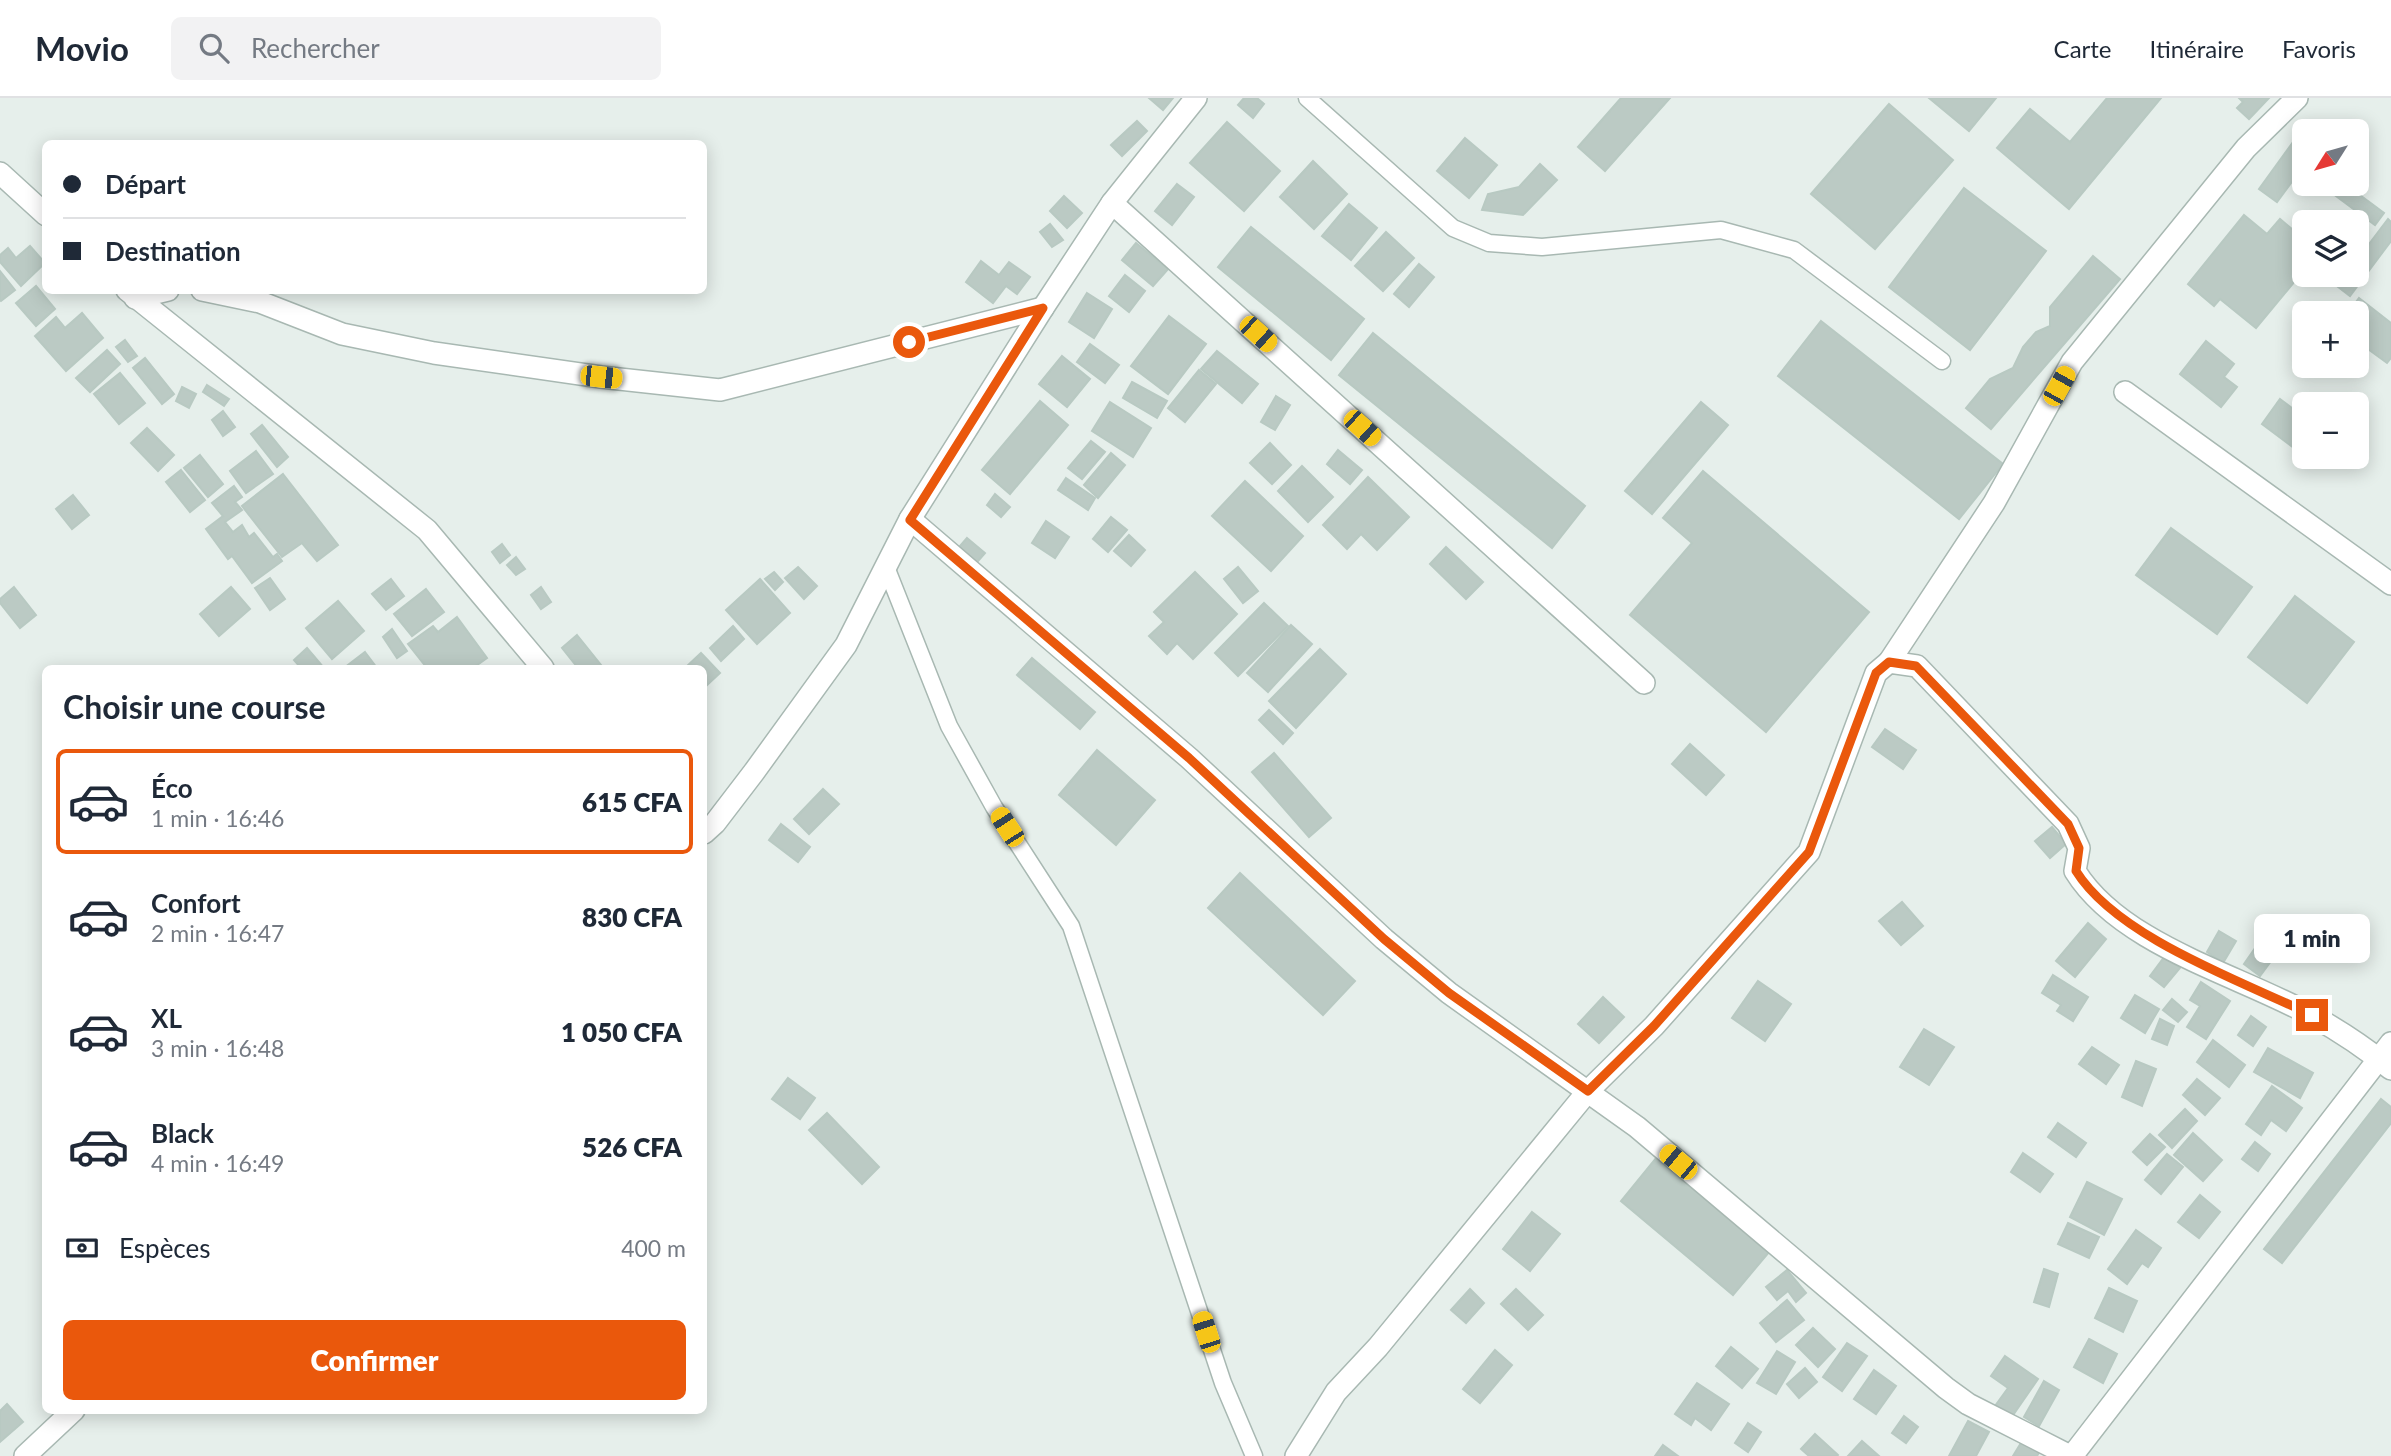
<!DOCTYPE html>
<html lang="fr">
<meta charset="utf-8">
<style>
:root{--surface:#fff;--page:#f2f2f3;--text:#1f2937;--muted:#747a83;--line:#e0e1e3;--accent:#ea580c}
body{margin:0;font-family:Lato,sans-serif;background:var(--page);color:var(--text);height:100vh;display:flex;flex-direction:column;font-size:26px;white-space:nowrap}
*{box-sizing:border-box;margin:0}
p{font-size:23px;color:var(--muted)}
.icon{flex:none;width:38px;height:38px;fill:none;stroke:currentColor;stroke-width:2;stroke-linecap:round;stroke-linejoin:round}
.map{position:relative;flex:1;overflow:hidden}
.details{position:absolute;left:42px;top:567px;width:665px;height:749px;display:flex;flex-direction:column;background:var(--surface);border-radius:10px;box-shadow:0 4px 18px #0003}
.details>*{flex:none}
.top-card{position:absolute;left:42px;top:42px;width:665px;height:154px;border-radius:10px;box-shadow:0 4px 18px #0003;display:grid;align-content:center;height:154px;padding:0 21px;background:var(--surface)}
.needle{width:46px;rotate:233deg}
.controls{position:absolute;left:2292px;top:21px;display:grid;gap:14px}
.controls a{display:grid;place-items:center;width:77px;height:77px;border-radius:10px;background:var(--surface);box-shadow:0 4px 18px #0003;font-size:35px}
.end{position:absolute;width:32px;height:32px;margin:-16px;border:9px solid #ea580c;background:#fff;box-shadow:0 0 0 4px #fff}
.from{border-radius:50%}
.bubble{position:absolute;height:49px;border-radius:10px;background:var(--surface);box-shadow:0 4px 18px #0003;font-size:23px;font-weight:800;line-height:49px;text-align:center}
.car{position:absolute;width:21px;height:42px;margin:-21px -10px;border-radius:9px;box-shadow:0 0 5px 2px #0007;background:linear-gradient(#f5c518 24%,#345 0 40%,#f5c518 0 76%,#345 0 86%,#f5c518 0)}
.top-card b{display:flex;align-items:center;gap:24px;height:66px;font-size:26px}
.top-card b+b{border-top:2px solid var(--line)}
.top-card i{width:18px;height:18px;background:var(--text)}
ul{padding:0;list-style:none}
li{display:flex;align-items:center;gap:21px;height:105px;margin:0 14px 10px;padding:0 7px;border:4px solid transparent;border-radius:10px}
li div{flex:1}
li b{display:block;font-size:26px}
li em{font-style:normal;font-weight:800}
li.on{border-color:var(--accent)}
li>.icon{width:63px;height:63px;stroke-width:1.5}
h2{padding:0 21px;font-size:32px;line-height:84px}
.pay{display:flex;align-items:center;gap:18px;height:77px;padding:0 21px;font-size:26px}
.pay p{margin-inline-start:auto}
.button{display:flex;gap:14px;margin-top:auto;padding:14px 21px}
.button a{flex:1;height:80px;border-radius:10px;background:var(--accent);color:#fff;font-size:28px;font-weight:800;line-height:80px;text-align:center}
header{display:flex;align-items:center;gap:42px;box-sizing:border-box;height:98px;padding:0 35px;background:var(--surface);border-bottom:2px solid var(--line)}
header strong{font-size:33px}
nav{display:flex;gap:38px;margin-inline-start:auto;font-size:24px}
.search{width:490px;height:63px;background:var(--page);display:flex;align-items:center;gap:18px;box-sizing:border-box;padding:0 24px;border-radius:10px;color:var(--muted);font-size:26px}
.map>svg:first-child{display:block}
.building{fill:#bbcac4;stroke:#b8c9c2;stroke-width:2}
.lines{fill:none;stroke-linecap:round;stroke-linejoin:round}
.service-casing{stroke:#a8b8b2;stroke-width:19}
.minor-casing{stroke:#a8b8b2;stroke-width:24}
.service{stroke:#fff;stroke-width:16}
.minor{stroke:#fff;stroke-width:21}
.route{stroke:#ea580c;stroke-width:9}
</style>
<header>
<strong>Movio</strong>
<div class="search"><svg class="icon" aria-label="search" viewBox="0 0 24 24"><circle cx="10" cy="10" r="6"/><path d="M15 15l6 6"/></svg>Rechercher</div>
<nav><a>Carte</a><a>Itinéraire</a><a>Favoris</a></nav>
</header>
<div class="map">
<svg width="2391" height="1358" viewBox="0 0 2391 1358">
<rect width="100%" height="100%" fill="#e6efeb"/>
<!-- building -->
<g class="building">
<polygon points="1149,0 1173,0 1163,12"/>
<polygon points="1244,0 1257,0 1264,6 1253,20 1238,7"/>
<polygon points="1621,0 1670,0 1605,73 1578,49"/>
<polygon points="1929,0 1996,0 1969,33"/>
<polygon points="2107,0 2161,0 2069,111 1997,50 2030,11 2070,44"/>
<polygon points="2239,0 2269,0 2249,21 2237,10 2243,4"/>
<polygon points="1889,6 1953,62 1875,151 1811,96"/>
<polygon points="1137,23 1147,33 1122,58 1111,47"/>
<polygon points="1227,24 1280,73 1244,113 1190,65"/>
<polygon points="2304,29 2309,33 2305,33 2305,66 2277,104 2259,91"/>
<polygon points="1465,40 1497,67 1469,100 1437,73"/>
<polygon points="1313,63 1347,96 1314,131 1280,99"/>
<polygon points="1540,66 1557,82 1523,117 1482,112 1488,96 1519,89"/>
<polygon points="1177,86 1194,99 1172,127 1155,113"/>
<polygon points="2339,86 2345,86 2384,115 2375,127 2332,95"/>
<polygon points="1964,90 2046,153 1970,252 1889,189"/>
<polygon points="1064,98 1082,115 1067,130 1050,113"/>
<polygon points="1349,106 1377,130 1351,162 1322,138"/>
<polygon points="2244,117 2267,136 2280,121 2305,142 2305,171 2256,230 2220,201 2214,208 2188,186"/>
<polygon points="2388,121 2391,124 2391,143 2350,198 2337,188 2346,177 2357,177 2357,162"/>
<polygon points="1050,126 1063,142 1052,149 1040,134"/>
<polygon points="1251,129 1364,221 1331,262 1218,169"/>
<polygon points="1386,134 1414,160 1383,193 1355,168"/>
<polygon points="1136,145 1168,171 1153,188 1122,162"/>
<polygon points="30,148 45,165 21,188 0,164 0,157 8,150 16,160"/>
<polygon points="2093,158 2120,181 1991,331 1966,310 1990,281 2013,270 2023,249 2036,234 2050,228 2050,209"/>
<polygon points="981,163 999,177 1009,164 1030,179 1017,196 1006,188 993,205 966,184"/>
<polygon points="1419,166 1434,179 1409,209 1394,196"/>
<polygon points="0,173 15,192 1,203 0,202"/>
<polygon points="1125,177 1145,193 1129,214 1109,198"/>
<polygon points="36,188 55,211 36,228 16,205"/>
<polygon points="1087,195 1112,211 1094,240 1069,224"/>
<polygon points="2359,200 2391,225 2391,260 2387,265 2357,243 2357,215 2348,215"/>
<polygon points="82,215 103,240 66,273 35,238 56,219 65,230"/>
<polygon points="1169,218 1206,246 1168,296 1131,268"/>
<polygon points="1821,223 2003,366 1959,421 1778,278"/>
<polygon points="1373,235 1585,408 1552,450 1339,277"/>
<polygon points="125,242 137,258 128,264 116,249"/>
<polygon points="2206,243 2234,266 2224,279 2237,289 2221,309 2180,276"/>
<polygon points="1090,246 1119,267 1105,285 1077,264"/>
<polygon points="107,252 120,266 90,294 76,280"/>
<polygon points="1217,253 1258,286 1242,305 1201,271"/>
<polygon points="1062,258 1090,281 1067,309 1039,286"/>
<polygon points="145,260 174,296 162,306 133,270"/>
<polygon points="1199,272 1216,286 1185,324 1168,310"/>
<polygon points="120,275 145,305 119,326 94,296"/>
<polygon points="1132,284 1167,303 1157,320 1123,300"/>
<polygon points="207,287 229,301 224,308 203,294"/>
<polygon points="182,289 196,296 189,310 176,303"/>
<polygon points="1276,298 1290,307 1275,332 1261,324"/>
<polygon points="2280,301 2305,320 2305,344 2298,353 2262,326"/>
<polygon points="1040,303 1068,327 1010,396 982,372"/>
<polygon points="1110,304 1151,330 1133,359 1092,333"/>
<polygon points="1701,304 1728,327 1652,416 1625,393"/>
<polygon points="223,313 235,329 223,338 212,322"/>
<polygon points="262,327 288,359 277,369 251,336"/>
<polygon points="147,330 174,357 158,373 131,345"/>
<polygon points="1091,343 1105,354 1082,381 1068,370"/>
<polygon points="1270,345 1291,367 1272,386 1250,365"/>
<polygon points="1338,352 1362,372 1350,386 1327,366"/>
<polygon points="256,353 273,376 246,395 230,373"/>
<polygon points="1111,355 1125,367 1098,400 1084,387"/>
<polygon points="200,357 223,386 208,399 184,370"/>
<polygon points="1302,368 1333,399 1308,424 1278,393"/>
<polygon points="181,372 205,402 190,414 166,384"/>
<polygon points="1703,373 1869,514 1766,634 1630,517 1692,445 1663,420"/>
<polygon points="283,376 338,447 317,463 302,445 282,459 242,408"/>
<polygon points="1368,379 1409,419 1377,452 1361,436 1347,451 1323,427"/>
<polygon points="1066,380 1095,400 1088,412 1058,392"/>
<polygon points="1245,383 1303,438 1271,473 1212,418"/>
<polygon points="234,388 242,399 235,404 242,412 225,424 233,434 242,427 249,439 254,435 273,459 277,456 282,463 252,485 232,458 228,461 206,431 223,418 212,405"/>
<polygon points="995,396 1010,409 1001,419 987,407"/>
<polygon points="73,397 89,417 72,431 56,411"/>
<polygon points="1111,419 1127,432 1108,454 1093,441"/>
<polygon points="1046,423 1069,439 1055,460 1032,445"/>
<polygon points="2171,430 2252,489 2217,536 2136,477"/>
<polygon points="1129,437 1145,452 1131,468 1114,453"/>
<polygon points="967,440 985,455 971,471 954,455"/>
<polygon points="502,446 510,457 500,465 492,454"/>
<polygon points="1446,449 1483,484 1466,501 1430,466"/>
<polygon points="516,459 525,471 516,477 507,467"/>
<polygon points="798,469 817,488 804,501 785,480"/>
<polygon points="1238,469 1258,493 1243,505 1224,481"/>
<polygon points="774,474 783,484 775,492 765,481"/>
<polygon points="1195,474 1237,516 1193,561 1177,545 1167,556 1149,538 1164,524 1154,514"/>
<polygon points="270,480 285,501 270,512 255,490"/>
<polygon points="391,481 404,498 386,512 372,496"/>
<polygon points="760,481 790,515 757,546 726,512"/>
<polygon points="14,489 36,517 20,530 0,505 0,501"/>
<polygon points="231,489 250,511 219,538 200,516"/>
<polygon points="541,489 551,504 541,511 531,497"/>
<polygon points="426,491 444,514 412,538 394,516"/>
<polygon points="2295,498 2354,544 2307,605 2248,559"/>
<polygon points="338,503 364,533 332,561 306,530"/>
<polygon points="1264,505 1288,528 1238,578 1215,555"/>
<polygon points="457,519 487,560 473,570 427,570 408,546 433,528 438,534"/>
<polygon points="1291,527 1312,546 1268,594 1247,575"/>
<polygon points="733,528 744,541 721,563 710,550"/>
<polygon points="392,531 407,553 397,560 383,539"/>
<polygon points="577,537 601,567 596,570 578,570 562,550"/>
<polygon points="307,550 324,570 301,570 294,562"/>
<polygon points="1320,551 1346,576 1296,630 1269,603"/>
<polygon points="365,554 377,570 344,570"/>
<polygon points="701,555 720,575 704,590 704,570 685,570"/>
<polygon points="1032,560 1095,614 1080,631 1017,577"/>
<polygon points="1269,612 1293,635 1283,646 1259,622"/>
<polygon points="1885,631 1916,652 1903,671 1872,649"/>
<polygon points="1690,646 1724,677 1706,697 1672,666"/>
<polygon points="1097,652 1155,702 1116,747 1059,697"/>
<polygon points="1274,655 1331,720 1309,739 1252,674"/>
<polygon points="823,691 839,706 809,736 794,721"/>
<polygon points="781,726 810,749 798,764 769,742"/>
<polygon points="2052,729 2066,746 2050,760 2035,743"/>
<polygon points="1240,775 1355,883 1323,917 1208,810"/>
<polygon points="1902,804 1923,828 1901,847 1879,823"/>
<polygon points="2088,825 2106,841 2075,879 2056,863"/>
<polygon points="2219,833 2236,843 2223,865 2207,854"/>
<polygon points="2260,843 2277,855 2260,878 2244,866"/>
<polygon points="2165,858 2180,870 2164,889 2150,878"/>
<polygon points="2053,877 2088,899 2073,923 2057,913 2061,907 2042,895"/>
<polygon points="1758,883 1791,906 1765,943 1732,920"/>
<polygon points="2201,884 2230,903 2206,941 2187,929 2200,908 2190,902"/>
<polygon points="2135,897 2159,911 2145,935 2121,920"/>
<polygon points="1603,899 1624,919 1599,945 1578,926"/>
<polygon points="2172,901 2187,914 2178,924 2163,912"/>
<polygon points="2251,918 2266,929 2253,948 2238,937"/>
<polygon points="2160,921 2174,928 2167,947 2152,941"/>
<polygon points="1924,931 1954,949 1929,987 1900,969"/>
<polygon points="2213,942 2245,967 2229,989 2197,964"/>
<polygon points="2092,949 2119,967 2106,986 2079,966"/>
<polygon points="2268,950 2313,975 2300,1000 2254,974"/>
<polygon points="2136,963 2156,971 2142,1008 2122,999"/>
<polygon points="788,980 815,1000 800,1021 772,1001"/>
<polygon points="2197,981 2220,1000 2205,1017 2183,997"/>
<polygon points="2272,988 2302,1010 2286,1033 2271,1022 2261,1037 2246,1026"/>
<polygon points="2381,1001 2391,1009 2391,1025 2282,1165 2264,1151"/>
<polygon points="2185,1011 2197,1023 2172,1050 2159,1037"/>
<polygon points="827,1015 879,1069 862,1086 809,1032"/>
<polygon points="2058,1025 2086,1045 2076,1059 2048,1039"/>
<polygon points="2193,1035 2222,1062 2203,1083 2174,1057"/>
<polygon points="2150,1036 2165,1049 2147,1067 2133,1054"/>
<polygon points="2255,1044 2270,1056 2258,1073 2242,1061"/>
<polygon points="2023,1055 2053,1076 2040,1094 2011,1074"/>
<polygon points="2167,1056 2183,1069 2161,1096 2145,1082"/>
<polygon points="1657,1059 1769,1154 1733,1197 1621,1103"/>
<polygon points="2087,1084 2122,1101 2104,1137 2070,1119"/>
<polygon points="2200,1097 2220,1114 2199,1140 2178,1124"/>
<polygon points="1532,1114 1560,1136 1530,1173 1503,1151"/>
<polygon points="2068,1125 2099,1139 2089,1160 2058,1146"/>
<polygon points="2136,1132 2161,1150 2148,1169 2142,1165 2127,1186 2108,1171"/>
<polygon points="2044,1171 2058,1176 2049,1209 2034,1204"/>
<polygon points="1787,1172 1806,1195 1796,1204 1788,1193 1777,1202 1766,1189"/>
<polygon points="2109,1190 2137,1203 2123,1234 2095,1220"/>
<polygon points="1470,1191 1484,1205 1466,1225 1451,1212"/>
<polygon points="1516,1191 1543,1217 1528,1232 1501,1206"/>
<polygon points="1787,1202 1804,1222 1776,1244 1760,1225"/>
<polygon points="1813,1230 1835,1251 1818,1269 1796,1247"/>
<polygon points="2089,1241 2117,1256 2103,1285 2074,1269"/>
<polygon points="1847,1245 1867,1258 1842,1293 1823,1279"/>
<polygon points="1731,1249 1758,1271 1742,1290 1716,1268"/>
<polygon points="1495,1252 1512,1267 1480,1305 1463,1291"/>
<polygon points="1777,1253 1795,1264 1776,1296 1757,1285"/>
<polygon points="2005,1258 2038,1281 2011,1320 1995,1308 2008,1290 1991,1278"/>
<polygon points="1805,1270 1817,1284 1799,1300 1787,1286"/>
<polygon points="1874,1272 1896,1288 1876,1316 1854,1301"/>
<polygon points="2044,1283 2059,1292 2039,1328 2024,1319"/>
<polygon points="1697,1285 1729,1306 1711,1332 1695,1320 1691,1327 1675,1316"/>
<polygon points="7,1306 23,1324 0,1344 0,1313"/>
<polygon points="1904,1318 1918,1329 1906,1345 1892,1335"/>
<polygon points="1968,1323 1989,1334 1976,1358 1949,1358"/>
<polygon points="1748,1325 1761,1334 1748,1354 1735,1345"/>
<polygon points="1815,1336 1838,1357 1837,1358 1809,1358 1801,1351"/>
<polygon points="2024,1340 2041,1351 2037,1358 2013,1358"/>
<polygon points="1862,1343 1879,1358 1848,1358"/>
<polygon points="1663,1347 1678,1358 1655,1358"/>
</g>
<g class="lines">
<defs>
<g id="service">
<polyline points="1307,0 1453,130 1489,145 1542,149 1721,132 1794,152 1942,263"/>
<polyline points="886,469 949,628 994,709 1071,828 1223,1285 1254,1358"/>
</g>
<g id="minor">
<polyline points="0,75 46,117"/>
<polyline points="1112,105 1644,585"/>
<polyline points="127,192 427,432 543,570"/>
<polyline points="202,192 260,204 342,236 434,255 601,279 720,292 1043,210"/>
<polyline points="135,200 168,192"/>
<polyline points="2125,294 2391,486"/>
<polyline points="910,421 1189,660 1384,841 1449,895 1637,1029 1946,1290 1968,1306 2070,1358"/>
<polyline points="1889,564 1994,405 2072,264 2246,50 2297,0"/>
<polyline points="704,735 715,725 754,674 846,547 910,421 1043,210 1112,105 1196,0"/>
<polyline points="25,1358 74,1312"/>
<path d="M1296,1358L1336,1294L1378,1249L1588,993L1654,928L1809,754L1876,575L1889,564L1917,568L2068,726L2079,750L2075,773C2121,847 2237,876 2311,917C2338,932 2367,951 2391,971"/>
<polyline points="2072,1358 2391,945"/>
</g>
</defs>
<!-- service casing -->
<use href="#service" class="service-casing"/>
<!-- minor casing -->
<use href="#minor" class="minor-casing"/>
<!-- service -->
<use href="#service" class="service"/>
<!-- minor -->
<use href="#minor" class="minor"/>
</g>
<g class="lines">
<!-- route -->
<path class="route" d="M909,244L1043,210L910,422L1189,660L1384,841L1449,895L1588,993L1654,928L1809,754L1876,575L1889,564L1916,568L2068,726L2079,750L2076,773C2117,839 2241,883 2312,917"/>
</g>
</svg>
<div class="controls">
<a><svg class="needle" viewBox="-14 -14 28 28"><path d="M0-13l5 13h-10z" fill="#e53935"/><path d="M0 13l5-13h-10z" fill="#747a83"/></svg></a>
<a><svg class="icon" aria-label="layers" viewBox="0 0 24 24"><path d="M12 4l9 5-9 5-9-5zM3 14l9 5 9-5"/></svg></a>
<a>+</a>
<a>−</a>
</div>
<i class="end from" style="left:909px;top:244px"></i>
<i class="end" style="left:2312px;top:917px"></i>
<div class="bubble" style="left:2254px;top:816px;width:116px">1 min</div>
<i class="car" style="left:1258px;top:236px;rotate:132deg"></i>
<i class="car" style="left:601px;top:279px;rotate:96deg"></i>
<i class="car" style="left:2059px;top:288px;rotate:29deg"></i>
<i class="car" style="left:1362px;top:330px;rotate:132deg"></i>
<i class="car" style="left:1007px;top:729px;rotate:327deg"></i>
<i class="car" style="left:1678px;top:1064px;rotate:310deg"></i>
<i class="car" style="left:1206px;top:1234px;rotate:342deg"></i>
<div class="top-card">
<b><i class="from"></i>Départ</b>
<b><i></i>Destination</b>
</div>
<section class="details">
<h2>Choisir une course</h2>
<ul>
<li class="on"><svg class="icon" aria-label="car" viewBox="0 0 24 24"><path d="M5 17H2v-5l4-1 3-4h7l3 4 3 1v5h-3M9 17h6M6 11h13"/><circle cx="7" cy="17" r="2"/><circle cx="17" cy="17" r="2"/></svg><div><b>Éco</b><p>1 min · 16:46</p></div><em>615 CFA</em></li>
<li><svg class="icon" aria-label="car" viewBox="0 0 24 24"><path d="M5 17H2v-5l4-1 3-4h7l3 4 3 1v5h-3M9 17h6M6 11h13"/><circle cx="7" cy="17" r="2"/><circle cx="17" cy="17" r="2"/></svg><div><b>Confort</b><p>2 min · 16:47</p></div><em>830 CFA</em></li>
<li><svg class="icon" aria-label="car" viewBox="0 0 24 24"><path d="M5 17H2v-5l4-1 3-4h7l3 4 3 1v5h-3M9 17h6M6 11h13"/><circle cx="7" cy="17" r="2"/><circle cx="17" cy="17" r="2"/></svg><div><b>XL</b><p>3 min · 16:48</p></div><em>1 050 CFA</em></li>
<li><svg class="icon" aria-label="car" viewBox="0 0 24 24"><path d="M5 17H2v-5l4-1 3-4h7l3 4 3 1v5h-3M9 17h6M6 11h13"/><circle cx="7" cy="17" r="2"/><circle cx="17" cy="17" r="2"/></svg><div><b>Black</b><p>4 min · 16:49</p></div><em>526 CFA</em></li>
</ul>
<div class="pay"><svg class="icon" aria-label="cash" viewBox="0 0 24 24"><path d="M3 7h18v10H3z"/><circle cx="12" cy="12" r="2"/></svg>Espèces<p>400 m</p></div>
<div class="button"><a>Confirmer</a></div>
</section>
</div>
